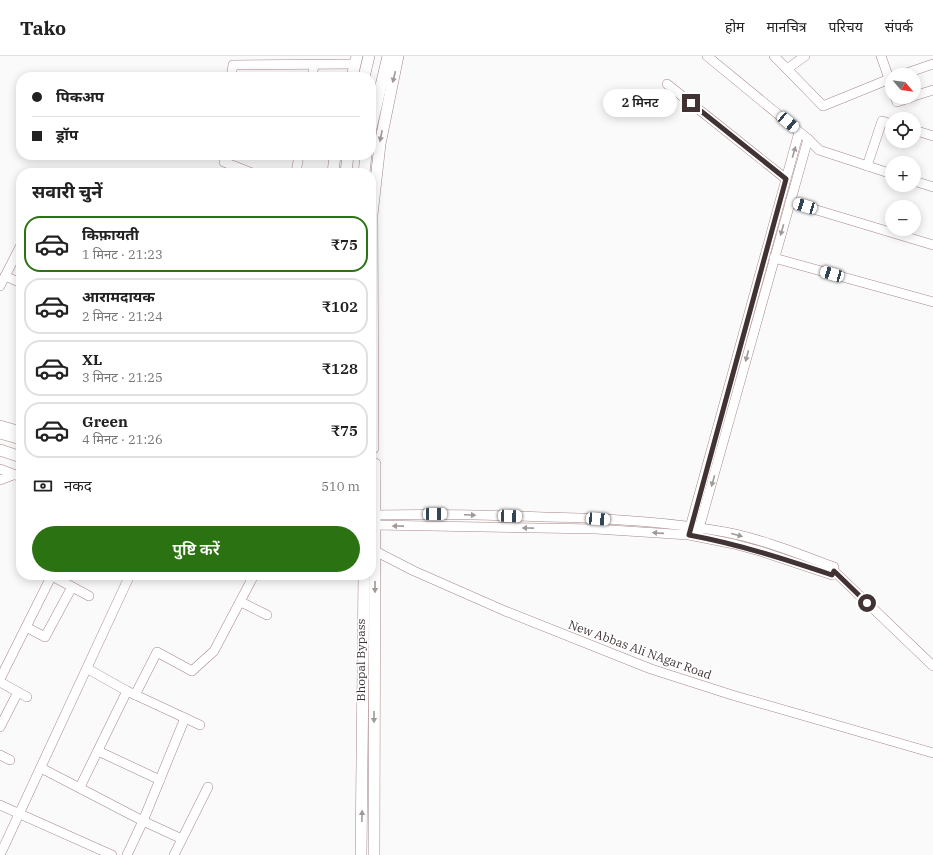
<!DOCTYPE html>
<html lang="hi">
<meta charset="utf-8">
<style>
:root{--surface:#fff;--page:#f2f2f2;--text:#222;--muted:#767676;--line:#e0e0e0;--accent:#2b7212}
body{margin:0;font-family:"IBM Plex Serif","Noto Sans Devanagari",serif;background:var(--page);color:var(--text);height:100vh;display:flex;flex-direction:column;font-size:15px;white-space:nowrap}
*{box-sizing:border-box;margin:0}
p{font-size:13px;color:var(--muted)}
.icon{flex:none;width:22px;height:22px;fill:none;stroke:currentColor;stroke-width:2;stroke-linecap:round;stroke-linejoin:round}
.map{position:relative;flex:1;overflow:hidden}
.drawer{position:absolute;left:16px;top:112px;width:360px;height:412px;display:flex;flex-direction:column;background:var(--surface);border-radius:16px;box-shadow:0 2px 10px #0003}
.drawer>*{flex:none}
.top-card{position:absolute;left:16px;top:16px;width:360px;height:88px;border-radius:16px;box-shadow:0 2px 10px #0003;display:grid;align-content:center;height:88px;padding:0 16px;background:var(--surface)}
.needle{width:26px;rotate:119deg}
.buttons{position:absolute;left:885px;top:12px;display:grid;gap:8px}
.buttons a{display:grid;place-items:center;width:36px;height:36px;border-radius:50%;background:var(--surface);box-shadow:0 2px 10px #0003;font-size:20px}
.end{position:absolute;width:18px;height:18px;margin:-9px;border:5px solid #413334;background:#fff;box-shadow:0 0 0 2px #fff}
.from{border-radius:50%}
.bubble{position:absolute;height:28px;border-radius:14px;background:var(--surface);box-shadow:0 2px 10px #0003;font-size:13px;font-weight:600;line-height:28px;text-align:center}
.car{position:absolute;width:12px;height:24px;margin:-12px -6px;border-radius:5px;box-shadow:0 0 3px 1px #0007;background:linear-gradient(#fff 24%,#345 0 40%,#fff 0 76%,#345 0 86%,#fff 0)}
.top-card b{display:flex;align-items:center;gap:14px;height:38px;font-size:15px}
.top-card b+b{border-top:1px solid var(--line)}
.top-card i{width:10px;height:10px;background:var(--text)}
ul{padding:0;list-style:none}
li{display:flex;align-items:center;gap:12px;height:56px;margin:0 8px 6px;padding:0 8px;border:2px solid var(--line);border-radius:16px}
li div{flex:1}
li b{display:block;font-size:15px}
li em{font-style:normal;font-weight:600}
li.selected{border-color:var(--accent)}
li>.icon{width:36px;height:36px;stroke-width:1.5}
h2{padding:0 16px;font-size:18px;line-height:48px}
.pay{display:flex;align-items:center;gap:10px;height:44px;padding:0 16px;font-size:15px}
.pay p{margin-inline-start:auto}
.cta{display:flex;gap:8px;margin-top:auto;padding:8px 16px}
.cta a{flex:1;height:46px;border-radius:24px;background:var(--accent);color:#fff;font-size:16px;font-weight:600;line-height:46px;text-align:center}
header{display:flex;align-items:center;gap:24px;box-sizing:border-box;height:56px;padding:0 20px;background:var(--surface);border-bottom:1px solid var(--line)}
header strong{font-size:19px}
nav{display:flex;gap:22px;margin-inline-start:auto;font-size:14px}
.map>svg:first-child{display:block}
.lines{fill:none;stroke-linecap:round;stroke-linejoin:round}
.minor-casing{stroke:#a88789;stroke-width:10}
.major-casing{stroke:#a88789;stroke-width:12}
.minor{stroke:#fff;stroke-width:9}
.major{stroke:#fff;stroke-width:11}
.oneway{fill:#a0999a}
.route{stroke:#413334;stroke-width:5}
.labels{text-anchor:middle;stroke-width:3;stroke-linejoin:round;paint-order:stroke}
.street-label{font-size:12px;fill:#413334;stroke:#fff}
</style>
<header>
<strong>Tako</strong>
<nav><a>होम</a><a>मानचित्र</a><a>परिचय</a><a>संपर्क</a></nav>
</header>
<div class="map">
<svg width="933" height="799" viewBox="0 0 933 799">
<rect width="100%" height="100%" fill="#fafafa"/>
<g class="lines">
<defs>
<g id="minor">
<polyline points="707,0 808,83 819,94 892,118"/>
<polyline points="774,0 787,13 805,0"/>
<polyline points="881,0 892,31"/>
<polyline points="787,13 823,50 892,22"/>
<polyline points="901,19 933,8"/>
<polyline points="231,21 233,9 355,8"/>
<polyline points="312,21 314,9"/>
<polyline points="667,28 786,123"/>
<polyline points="914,40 933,34"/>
<polyline points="895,41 897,46 912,41"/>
<polyline points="914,74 933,80"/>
<polyline points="224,99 224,106 252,117"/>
<polyline points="867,110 882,65 892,68"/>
<polyline points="296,117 299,99"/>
<polyline points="914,125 933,131"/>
<polyline points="790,146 933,189"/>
<polyline points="774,202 933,246"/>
<polyline points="5,220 21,227"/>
<polyline points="0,230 21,189"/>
<polyline points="0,369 21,375"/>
<polyline points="0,413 21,421"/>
<polyline points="0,424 13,419"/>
<path d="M375,459C431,458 488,459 544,461C605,462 665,465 725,476C762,483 799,498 834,511"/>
<polyline points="375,469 596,473 689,479 734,488 763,496 832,519 834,515 933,610"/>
<polyline points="689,475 799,76"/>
<polyline points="698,476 808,83"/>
<polyline points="371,493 414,515 505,555 651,613 732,639 933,697"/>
<polyline points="52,520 89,540"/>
<polyline points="241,546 267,559"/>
<polyline points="26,571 45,581 72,531"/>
<polyline points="88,613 127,635 200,669"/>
<polyline points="0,623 52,519"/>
<polyline points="0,626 27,641"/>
<polyline points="135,639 157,596 192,615 214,595 254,519"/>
<polyline points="0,671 18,636"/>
<polyline points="98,695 160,724"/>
<polyline points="0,699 10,704"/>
<polyline points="41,712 143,765 182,783"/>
<polyline points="80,731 127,635"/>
<polyline points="0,749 112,799"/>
<polyline points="0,799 130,519"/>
<polyline points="127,799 143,765 185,662"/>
<polyline points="174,799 208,731"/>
</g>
<g id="major">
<polyline points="352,21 357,0"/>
<polyline points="364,21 369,0"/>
<polyline points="371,72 388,0"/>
<polyline points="333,117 335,99"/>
<polyline points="346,117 348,99"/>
<polyline points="364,117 366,99"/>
<polyline points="0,377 21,383"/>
<polyline points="373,392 372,159 380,88 398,0"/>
<polyline points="0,394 21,401"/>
<polyline points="361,799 364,519"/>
<polyline points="374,799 375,408"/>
</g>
</defs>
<!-- minor casing -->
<use href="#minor" class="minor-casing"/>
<!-- major casing -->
<use href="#major" class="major-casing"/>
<!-- minor -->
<use href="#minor" class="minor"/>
<!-- major -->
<use href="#major" class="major"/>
</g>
<!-- one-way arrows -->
<defs><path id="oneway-solid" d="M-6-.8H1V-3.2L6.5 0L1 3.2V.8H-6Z"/></defs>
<g class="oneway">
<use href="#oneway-solid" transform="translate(394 21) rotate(103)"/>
<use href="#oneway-solid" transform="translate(381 80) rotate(101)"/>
<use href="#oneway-solid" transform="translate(794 96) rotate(-74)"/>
<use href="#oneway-solid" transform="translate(782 174) rotate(106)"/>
<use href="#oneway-solid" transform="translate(747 300) rotate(105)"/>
<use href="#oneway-solid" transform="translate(713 425) rotate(106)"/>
<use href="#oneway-solid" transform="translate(470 459) rotate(2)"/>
<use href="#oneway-solid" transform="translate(398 470) rotate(-179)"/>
<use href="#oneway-solid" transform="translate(528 472) rotate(-179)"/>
<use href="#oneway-solid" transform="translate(658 477) rotate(-176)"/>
<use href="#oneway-solid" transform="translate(737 479) rotate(15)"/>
<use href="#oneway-solid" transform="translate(375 531) rotate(90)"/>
<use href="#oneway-solid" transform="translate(374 661) rotate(90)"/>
<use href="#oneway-solid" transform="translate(362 760) rotate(-89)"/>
</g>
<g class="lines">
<!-- route -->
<path class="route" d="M691,47L786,123L689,479C738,488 784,503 832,519L834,515L867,547"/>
</g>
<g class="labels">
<!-- street labels -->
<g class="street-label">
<text transform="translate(640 594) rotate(20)" y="4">New Abbas Ali NAgar Road</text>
<text transform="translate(361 604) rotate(-90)" y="4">Bhopal Bypass</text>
</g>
</g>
</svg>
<div class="buttons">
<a><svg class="needle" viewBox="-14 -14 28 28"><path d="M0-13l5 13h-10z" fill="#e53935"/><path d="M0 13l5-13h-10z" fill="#767676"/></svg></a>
<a><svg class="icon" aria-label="locate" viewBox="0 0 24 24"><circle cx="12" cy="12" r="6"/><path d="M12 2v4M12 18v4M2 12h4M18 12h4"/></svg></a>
<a>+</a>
<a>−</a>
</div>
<i class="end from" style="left:867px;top:547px"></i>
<i class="end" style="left:691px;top:47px"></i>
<div class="bubble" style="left:603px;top:33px;width:74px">2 मिनट</div>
<i class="car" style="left:788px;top:66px;rotate:130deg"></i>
<i class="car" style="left:805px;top:150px;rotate:287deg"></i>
<i class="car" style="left:832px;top:218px;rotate:286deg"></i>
<i class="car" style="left:435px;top:458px;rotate:89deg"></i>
<i class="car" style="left:510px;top:460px;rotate:92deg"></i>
<i class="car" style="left:598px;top:463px;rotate:94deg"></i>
<div class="top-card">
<b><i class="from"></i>पिकअप</b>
<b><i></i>ड्रॉप</b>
</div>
<section class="drawer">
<h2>सवारी चुनें</h2>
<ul>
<li class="selected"><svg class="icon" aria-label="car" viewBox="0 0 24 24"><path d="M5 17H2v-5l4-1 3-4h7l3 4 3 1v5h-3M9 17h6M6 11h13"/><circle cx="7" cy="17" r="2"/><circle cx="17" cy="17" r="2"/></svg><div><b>किफ़ायती</b><p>1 मिनट · 21:23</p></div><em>₹75</em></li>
<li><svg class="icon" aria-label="car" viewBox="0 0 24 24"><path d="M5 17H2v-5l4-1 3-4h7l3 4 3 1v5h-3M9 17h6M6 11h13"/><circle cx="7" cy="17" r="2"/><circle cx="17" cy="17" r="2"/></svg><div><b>आरामदायक</b><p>2 मिनट · 21:24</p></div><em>₹102</em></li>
<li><svg class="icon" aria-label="car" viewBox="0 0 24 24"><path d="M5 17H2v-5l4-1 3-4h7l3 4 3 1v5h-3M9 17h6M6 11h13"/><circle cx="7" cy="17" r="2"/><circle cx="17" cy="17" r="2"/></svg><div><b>XL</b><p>3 मिनट · 21:25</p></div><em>₹128</em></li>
<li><svg class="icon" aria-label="car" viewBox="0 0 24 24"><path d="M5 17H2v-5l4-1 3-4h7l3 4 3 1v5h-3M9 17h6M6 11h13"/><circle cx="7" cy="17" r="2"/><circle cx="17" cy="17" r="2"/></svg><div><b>Green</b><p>4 मिनट · 21:26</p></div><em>₹75</em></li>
</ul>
<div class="pay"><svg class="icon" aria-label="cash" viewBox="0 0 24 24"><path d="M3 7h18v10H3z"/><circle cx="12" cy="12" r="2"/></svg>नकद<p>510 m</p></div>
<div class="cta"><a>पुष्टि करें</a></div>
</section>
</div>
